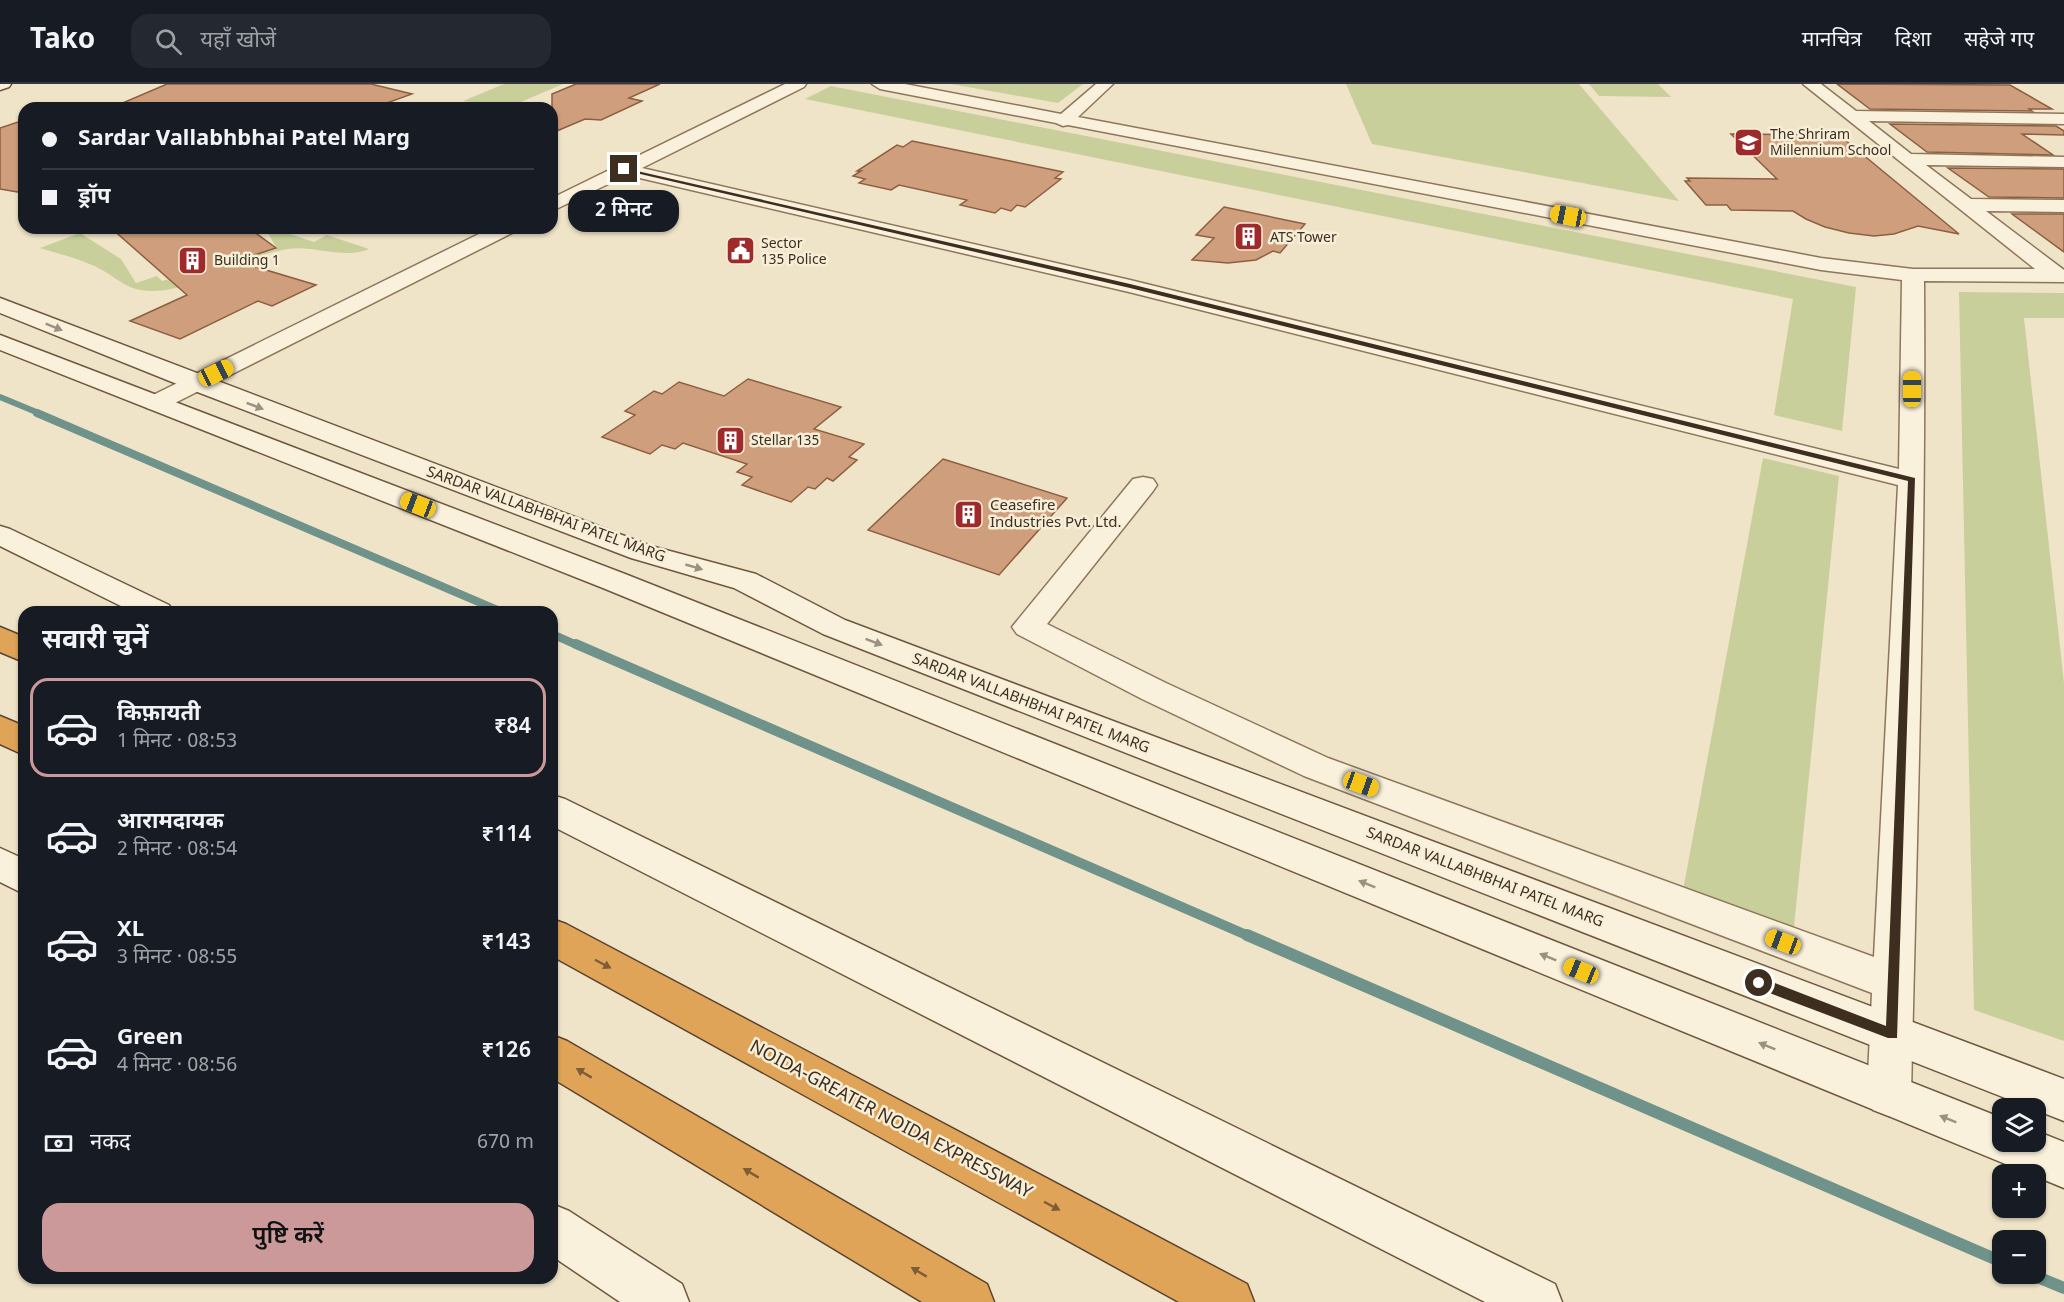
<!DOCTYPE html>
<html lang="hi">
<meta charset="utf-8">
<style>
:root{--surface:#171b24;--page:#242831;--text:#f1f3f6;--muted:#9ea1a6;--line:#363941;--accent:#cc999b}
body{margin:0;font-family:Georgia,"Noto Sans Devanagari",serif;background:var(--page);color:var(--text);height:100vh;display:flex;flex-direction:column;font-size:22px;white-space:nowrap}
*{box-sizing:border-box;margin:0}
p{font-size:20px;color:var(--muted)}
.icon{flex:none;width:33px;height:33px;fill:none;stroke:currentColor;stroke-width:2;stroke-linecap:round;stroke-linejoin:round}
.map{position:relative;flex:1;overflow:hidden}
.side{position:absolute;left:18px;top:522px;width:540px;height:678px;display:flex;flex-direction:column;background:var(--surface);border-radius:18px;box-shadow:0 2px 4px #0004}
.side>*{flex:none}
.hud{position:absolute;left:18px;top:18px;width:540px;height:132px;border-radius:18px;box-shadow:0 2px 4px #0004;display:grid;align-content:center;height:132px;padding:0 24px;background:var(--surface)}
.fabs{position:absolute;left:1992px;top:1014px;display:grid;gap:12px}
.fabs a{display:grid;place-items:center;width:54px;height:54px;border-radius:12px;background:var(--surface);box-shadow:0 2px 4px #0004;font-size:30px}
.end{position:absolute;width:27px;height:27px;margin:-14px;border:8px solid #3d2e20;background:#fff;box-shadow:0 0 0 3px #fff}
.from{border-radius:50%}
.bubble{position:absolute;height:42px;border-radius:18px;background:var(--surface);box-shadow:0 2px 4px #0004;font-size:20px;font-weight:600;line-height:42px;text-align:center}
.car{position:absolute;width:18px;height:36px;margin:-18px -9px;border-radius:8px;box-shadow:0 0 4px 2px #0007;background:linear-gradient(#f5c518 24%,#345 0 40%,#f5c518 0 76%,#345 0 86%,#f5c518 0)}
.hud b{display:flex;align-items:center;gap:21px;height:57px;font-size:22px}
.hud b+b{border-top:2px solid var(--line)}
.hud i{width:15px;height:15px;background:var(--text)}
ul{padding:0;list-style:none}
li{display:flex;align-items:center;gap:18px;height:99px;margin:0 12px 9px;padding:0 12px;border:3px solid transparent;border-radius:18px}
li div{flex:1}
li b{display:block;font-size:22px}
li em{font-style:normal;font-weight:600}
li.active{border-color:var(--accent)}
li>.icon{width:54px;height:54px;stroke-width:1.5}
h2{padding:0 24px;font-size:27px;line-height:72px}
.pay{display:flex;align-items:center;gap:15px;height:66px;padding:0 24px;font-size:22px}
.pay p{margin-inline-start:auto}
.primary-button{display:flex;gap:12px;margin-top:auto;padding:12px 24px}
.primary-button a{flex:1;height:69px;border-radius:18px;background:var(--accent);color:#111;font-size:24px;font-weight:600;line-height:69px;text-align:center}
header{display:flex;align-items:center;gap:36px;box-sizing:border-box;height:84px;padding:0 30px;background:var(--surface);border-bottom:2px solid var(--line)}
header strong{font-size:28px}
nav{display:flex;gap:33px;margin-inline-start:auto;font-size:21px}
.search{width:420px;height:54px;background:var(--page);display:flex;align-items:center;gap:15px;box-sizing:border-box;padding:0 21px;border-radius:18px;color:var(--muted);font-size:22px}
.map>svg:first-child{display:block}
.green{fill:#c9cf9b}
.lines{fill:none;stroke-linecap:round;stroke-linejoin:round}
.stream-far3{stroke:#6f938a;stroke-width:6}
.stream-far2{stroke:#6f938a;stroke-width:8}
.stream-far1{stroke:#6f938a;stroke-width:10}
.stream{stroke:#6f938a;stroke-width:12}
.building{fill:#cf9f7d;stroke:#8d5f41;stroke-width:1.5}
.street-casing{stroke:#8d765c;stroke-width:3}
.secondary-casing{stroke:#6f573f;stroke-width:3}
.highway-casing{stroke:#5b4430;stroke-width:3}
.street{fill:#faf1dc;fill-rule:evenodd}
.secondary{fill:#faf1dc;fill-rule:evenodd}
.highway{fill:#e0a458;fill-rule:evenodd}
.oneway{fill:#9c907e}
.oneway2{fill:#7e5d36}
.route{fill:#3d2e20}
.labels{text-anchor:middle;stroke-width:5;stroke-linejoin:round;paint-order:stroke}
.far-poi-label{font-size:14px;fill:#3d2e20;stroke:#f7eed8;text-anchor:start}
.poi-label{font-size:15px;fill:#3d2e20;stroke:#f7eed8;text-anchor:start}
.street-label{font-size:15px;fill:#3d2e20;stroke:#f7eed8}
.near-street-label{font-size:18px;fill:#3d2e20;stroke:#f7eed8}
</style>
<header>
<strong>Tako</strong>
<div class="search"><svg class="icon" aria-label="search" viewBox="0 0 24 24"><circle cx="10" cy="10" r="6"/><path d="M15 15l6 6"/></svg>यहाँ खोजें</div>
<nav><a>मानचित्र</a><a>दिशा</a><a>सहेजे गए</a></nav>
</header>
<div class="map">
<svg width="2064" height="1218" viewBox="0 0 2064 1218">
<rect width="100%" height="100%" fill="#f0e4c8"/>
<!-- green -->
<g class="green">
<polygon points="504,0 563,0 507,24 463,17"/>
<polygon points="951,0 1083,0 1058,19"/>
<polygon points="1346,0 1579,0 1679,117 1372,60"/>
<polygon points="1589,0 1658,0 1671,13 1599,12"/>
<polygon points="831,2 1856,203 1842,347 1774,331 1793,215 805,15"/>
<path d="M278,146L314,158L327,151L369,165C343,176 315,161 288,165C240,172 186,214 140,206C124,203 114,192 100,185C82,175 59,170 40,164L80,149L121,175L136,199L157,192L162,197L277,165L268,149Z"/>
<polygon points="1959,208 2064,209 2064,234 2024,234 2064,599 2064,957 1974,926"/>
<polygon points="1763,374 1839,392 1793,853 1682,812"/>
</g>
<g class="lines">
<!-- stream-far3 -->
<polyline class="stream-far3" points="0,313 41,330"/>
<!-- stream-far2 -->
<g class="stream-far2">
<polyline points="37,329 502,528"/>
<polyline points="552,550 579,562"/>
</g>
<!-- stream-far1 -->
<polyline class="stream-far1" points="576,560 1251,853"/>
<!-- stream -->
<g class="stream">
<polyline points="1247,851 2002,1178"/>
<polyline points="2030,1190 2064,1204"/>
</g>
</g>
<!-- building -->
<g class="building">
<polygon points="167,0 371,0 412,10 373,24 111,24"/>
<polygon points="576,0 660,0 629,14 642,17 601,36 585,35 552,49 552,10"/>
<polygon points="1837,0 2010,1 2052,25 2029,25 2032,27 1870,25"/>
<polygon points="24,36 24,109 0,105 0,44"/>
<polygon points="1890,40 2056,42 2064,47 2064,51 2022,50 2053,71 1927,68"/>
<polygon points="1731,50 1839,51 1959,150 1918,142 1894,150 1874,152 1849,149 1825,143 1806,135 1793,127 1731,126 1727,121 1706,121 1685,97 1690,97 1687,94 1777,95"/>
<polygon points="912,57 1015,78 1063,88 1055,94 1061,95 1025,123 1017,121 1011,127 1001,124 995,129 960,121 967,116 899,101 891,106 859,99 865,95 853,92 861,87 857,87 897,61 903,63"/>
<polygon points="1948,84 2064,85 2064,114 1989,113"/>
<polygon points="1224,123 1305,140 1280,169 1273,167 1256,176 1228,179 1192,176 1214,154 1196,151"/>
<polygon points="2012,130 2064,130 2064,168"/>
<polygon points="111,144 249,144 276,164 236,177 316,201 272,222 258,217 180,255 130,237 187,211"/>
<polygon points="748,295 841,323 814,345 864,360 849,373 857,376 833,397 827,394 815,405 808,403 791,418 742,401 752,393 737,388 747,380 683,359 675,365 662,361 650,370 602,353 635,331 625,327 654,307 662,310 679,298 724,312"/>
<polygon points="943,375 1067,414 999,491 868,446"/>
</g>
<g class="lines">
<defs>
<g id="street">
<path d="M785,0H806L804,3L642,84L1130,196L1899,385L1902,196L1821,186L1068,41L1063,42L1056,39L880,5L872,0H905L1061,30L1096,0H1113L1078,33L1821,174L1913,185H2035L1803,0H1821L1856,27L2064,30V40L1869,37L1911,70L2064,73V83L1926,81L1971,115L2064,116V128L1986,127L2064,186V198L1924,197C1926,469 1917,740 1911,1011L1905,1026L1889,1032L1873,1026L1867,1011L1872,909L1304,692L1142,615L1017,550L1012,543L1133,395L1143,393L1153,395L1157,401L1153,407L1047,540L1166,599L1328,674L1874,873L1898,401L1129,208L627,91L552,127V114Z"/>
<polygon points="491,144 517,144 514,148 165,324 156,326 147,324 144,319 147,314"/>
</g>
<g id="secondary">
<polygon points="0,0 11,0 9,3 0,6"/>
<polygon points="0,214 651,462 756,490 845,536 2064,995 2064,1037 823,550 734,504 631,474 187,304 0,229"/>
<polygon points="0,251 625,490 2002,1034 2002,1058 2036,1058 2036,1047 2064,1058 2064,1104 603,504 0,266"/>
<polygon points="0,442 10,445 169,521 173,528 133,528 0,462"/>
<polygon points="552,711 565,715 1555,1200 1562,1218 1485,1218 552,742"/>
<polygon points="0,764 24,775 24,810 0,798"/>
<polygon points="552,1120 569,1127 682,1200 689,1218 620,1218 552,1172"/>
</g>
<g id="highway">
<polygon points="0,543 24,553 24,578 0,568"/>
<polygon points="0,632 24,642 24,671 0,660"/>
<polygon points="552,835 566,840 1247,1200 1254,1218 1179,1218 552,872"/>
<polygon points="552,951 567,957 987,1200 994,1218 922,1218 552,994"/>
</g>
</defs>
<!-- street casing -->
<use href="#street" class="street-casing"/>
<!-- secondary casing -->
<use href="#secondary" class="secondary-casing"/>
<!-- highway casing -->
<use href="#highway" class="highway-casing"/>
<!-- street -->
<use href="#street" class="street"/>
<!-- secondary -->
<use href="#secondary" class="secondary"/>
<!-- highway -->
<use href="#highway" class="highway"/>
</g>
<!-- one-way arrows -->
<defs><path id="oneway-solid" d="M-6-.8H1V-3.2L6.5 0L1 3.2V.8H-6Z" transform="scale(1.5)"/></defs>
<g class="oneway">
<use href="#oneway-solid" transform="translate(54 243) rotate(22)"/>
<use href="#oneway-solid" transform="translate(255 322) rotate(21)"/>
<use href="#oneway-solid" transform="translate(694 483) rotate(16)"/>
<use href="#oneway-solid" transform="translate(874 558) rotate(21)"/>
<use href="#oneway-solid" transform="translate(1367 800) rotate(-158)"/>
<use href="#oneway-solid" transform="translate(1548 873) rotate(-158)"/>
<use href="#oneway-solid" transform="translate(1767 962) rotate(-158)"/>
<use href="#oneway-solid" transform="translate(1948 1035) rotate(-158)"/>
</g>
<g class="oneway2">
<use href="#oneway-solid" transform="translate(603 880) rotate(28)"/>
<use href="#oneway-solid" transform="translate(584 989) rotate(-149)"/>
<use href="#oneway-solid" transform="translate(751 1089) rotate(-149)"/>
<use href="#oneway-solid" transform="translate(1052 1122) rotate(28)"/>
<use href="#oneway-solid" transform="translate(919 1188) rotate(-149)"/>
</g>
<!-- route -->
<polygon class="route" points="624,84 1130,200 1915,394 1897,954 1888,954 1754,903 1753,899 1759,893 1886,942 1908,397 1130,204 623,86"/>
<!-- icons -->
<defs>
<symbol id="school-square" viewBox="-11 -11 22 22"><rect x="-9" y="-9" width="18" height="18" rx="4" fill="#9e2a2b" stroke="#f7eed8"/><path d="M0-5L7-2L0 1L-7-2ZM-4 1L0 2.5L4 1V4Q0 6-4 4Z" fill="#fff"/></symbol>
<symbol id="building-square" viewBox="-11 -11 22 22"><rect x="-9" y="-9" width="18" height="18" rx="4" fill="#9e2a2b" stroke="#f7eed8"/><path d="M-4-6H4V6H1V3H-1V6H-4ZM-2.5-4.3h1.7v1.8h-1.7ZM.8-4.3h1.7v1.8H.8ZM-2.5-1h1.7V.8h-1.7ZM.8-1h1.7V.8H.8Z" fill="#fff"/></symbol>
<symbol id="civic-square" viewBox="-11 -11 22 22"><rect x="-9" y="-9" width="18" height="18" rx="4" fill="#9e2a2b" stroke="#f7eed8"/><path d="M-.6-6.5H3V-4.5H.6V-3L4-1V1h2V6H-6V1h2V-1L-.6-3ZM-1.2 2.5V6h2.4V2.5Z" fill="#fff"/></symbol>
</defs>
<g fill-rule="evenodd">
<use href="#school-square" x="1732" y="42" width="33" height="33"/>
<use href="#building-square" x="1232" y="136" width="33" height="33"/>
<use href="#civic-square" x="724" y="150" width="33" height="33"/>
<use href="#building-square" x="176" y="160" width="33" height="33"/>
<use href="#building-square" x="714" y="340" width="33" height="33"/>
<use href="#building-square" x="952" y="414" width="33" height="33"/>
</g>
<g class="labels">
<!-- far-poi labels -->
<g class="far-poi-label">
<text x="1770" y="55">The Shriram<tspan x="1770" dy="16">Millennium School</tspan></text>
<text x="1270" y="158">ATS Tower</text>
<text x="761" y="164">Sector<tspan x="761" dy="16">135 Police</tspan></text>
<text x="214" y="181">Building 1</text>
<text x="751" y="361">Stellar 135</text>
</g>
<!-- poi labels -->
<g class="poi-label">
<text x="990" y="426">Ceasefire<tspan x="990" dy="17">Industries Pvt. Ltd.</tspan></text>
</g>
<!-- street labels -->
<g class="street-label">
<text transform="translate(546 430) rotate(20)" y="5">SARDAR VALLABHBHAI PATEL MARG</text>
<text transform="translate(1031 619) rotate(21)" y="5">SARDAR VALLABHBHAI PATEL MARG</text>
<text transform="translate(1485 793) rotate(21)" y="5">SARDAR VALLABHBHAI PATEL MARG</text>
</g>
<!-- near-street labels -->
<g class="near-street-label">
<text transform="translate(891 1035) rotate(28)" y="6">NOIDA-GREATER NOIDA EXPRESSWAY</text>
</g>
</g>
</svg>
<div class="fabs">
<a><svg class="icon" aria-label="layers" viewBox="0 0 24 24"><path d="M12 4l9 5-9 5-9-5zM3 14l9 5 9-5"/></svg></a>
<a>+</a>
<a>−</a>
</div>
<i class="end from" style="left:1759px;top:899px"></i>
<i class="end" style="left:624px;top:85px"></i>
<div class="bubble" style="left:568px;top:106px;width:111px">2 मिनट</div>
<i class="car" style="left:1568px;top:132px;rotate:281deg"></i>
<i class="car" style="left:216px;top:289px;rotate:64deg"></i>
<i class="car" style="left:1912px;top:305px;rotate:0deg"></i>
<i class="car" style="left:418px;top:421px;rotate:291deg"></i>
<i class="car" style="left:1361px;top:700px;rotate:110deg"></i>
<i class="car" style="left:1783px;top:858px;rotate:291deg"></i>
<i class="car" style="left:1581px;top:887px;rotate:292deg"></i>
<div class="hud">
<b><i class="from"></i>Sardar Vallabhbhai Patel Marg</b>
<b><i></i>ड्रॉप</b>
</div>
<section class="side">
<h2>सवारी चुनें</h2>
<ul>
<li class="active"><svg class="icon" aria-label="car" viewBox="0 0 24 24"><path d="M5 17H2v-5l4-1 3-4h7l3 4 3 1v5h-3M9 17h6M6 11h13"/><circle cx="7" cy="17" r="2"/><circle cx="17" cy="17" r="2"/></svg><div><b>किफ़ायती</b><p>1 मिनट · 08:53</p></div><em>₹84</em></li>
<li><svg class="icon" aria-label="car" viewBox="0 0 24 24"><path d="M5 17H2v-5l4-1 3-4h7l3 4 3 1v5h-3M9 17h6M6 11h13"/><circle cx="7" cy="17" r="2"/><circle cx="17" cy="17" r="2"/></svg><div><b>आरामदायक</b><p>2 मिनट · 08:54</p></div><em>₹114</em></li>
<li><svg class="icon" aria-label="car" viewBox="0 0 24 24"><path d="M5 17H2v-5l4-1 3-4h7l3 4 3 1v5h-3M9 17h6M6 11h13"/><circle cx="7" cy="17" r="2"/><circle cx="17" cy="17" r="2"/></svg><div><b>XL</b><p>3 मिनट · 08:55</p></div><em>₹143</em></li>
<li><svg class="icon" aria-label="car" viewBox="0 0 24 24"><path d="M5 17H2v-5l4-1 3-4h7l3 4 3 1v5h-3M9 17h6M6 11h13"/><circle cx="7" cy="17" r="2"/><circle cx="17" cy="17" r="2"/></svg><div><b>Green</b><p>4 मिनट · 08:56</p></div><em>₹126</em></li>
</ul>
<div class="pay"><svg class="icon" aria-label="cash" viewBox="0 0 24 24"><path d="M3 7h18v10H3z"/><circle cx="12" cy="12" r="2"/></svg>नकद<p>670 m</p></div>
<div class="primary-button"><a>पुष्टि करें</a></div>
</section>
</div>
